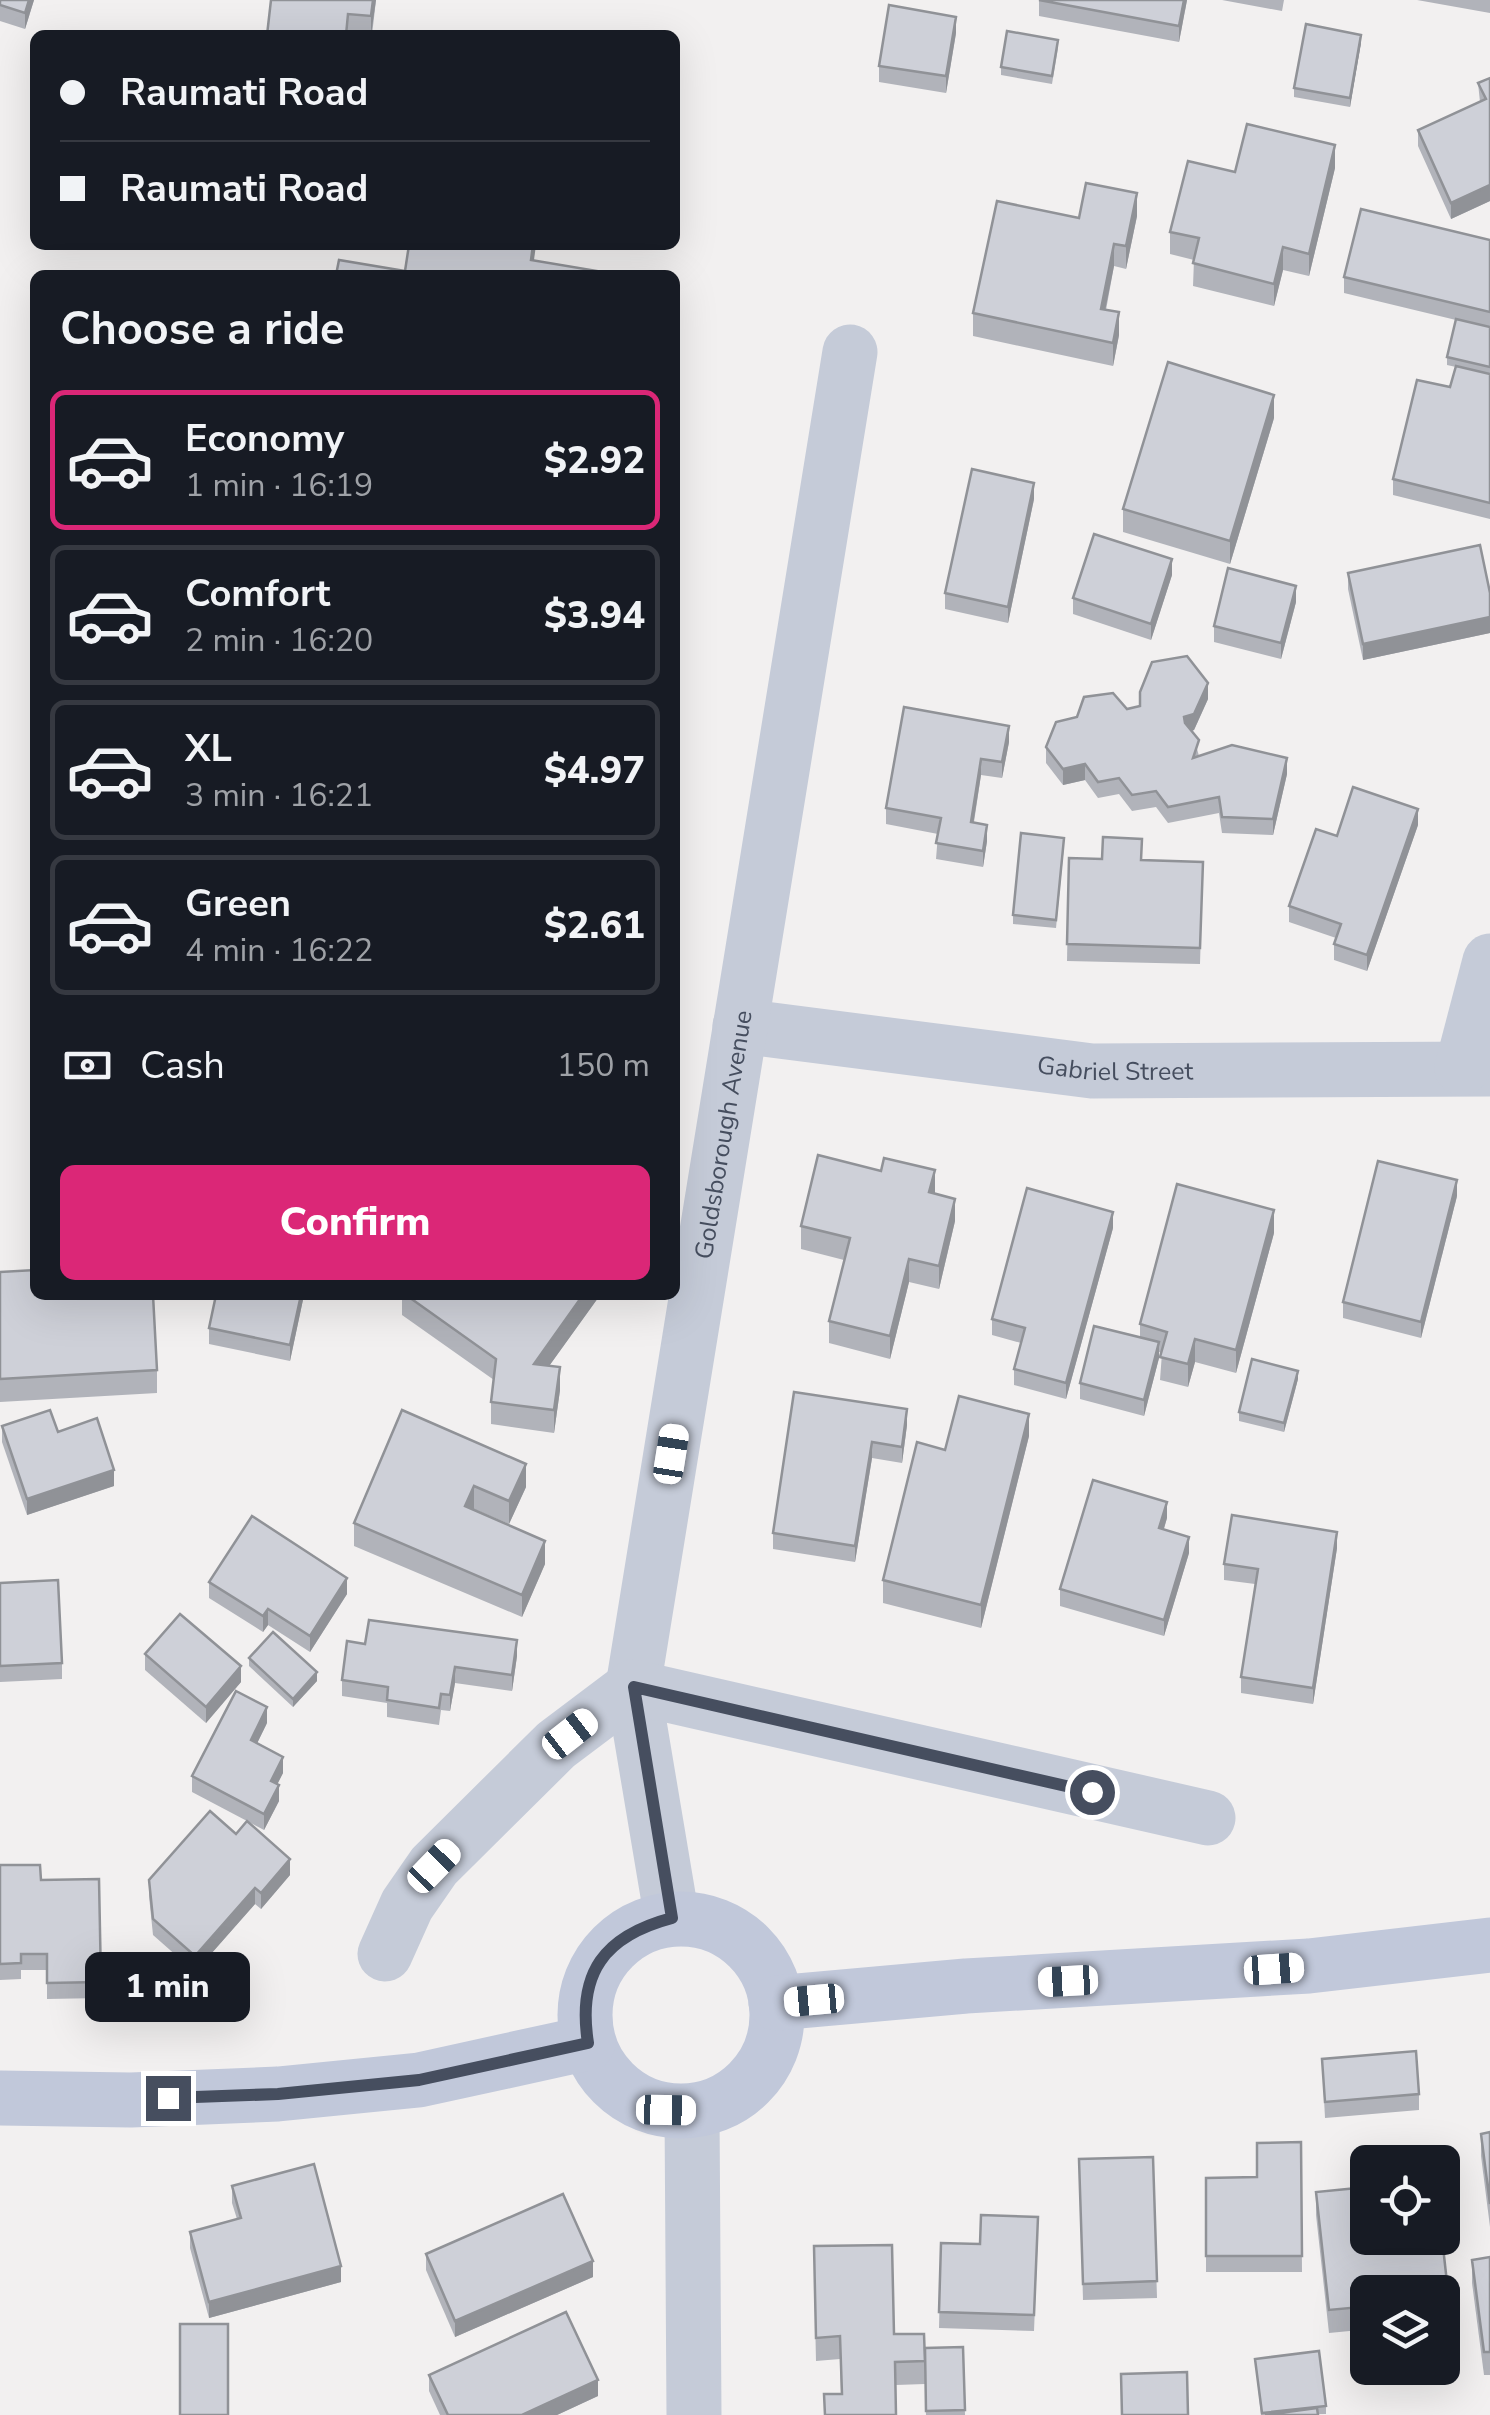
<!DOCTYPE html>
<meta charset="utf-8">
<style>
:root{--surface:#171b24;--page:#20242c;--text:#f1f3f6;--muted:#9ea1a6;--line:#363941;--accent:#db2777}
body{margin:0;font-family:"Nunito Sans",sans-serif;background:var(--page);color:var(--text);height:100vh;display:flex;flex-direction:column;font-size:38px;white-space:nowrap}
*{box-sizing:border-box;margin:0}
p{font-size:32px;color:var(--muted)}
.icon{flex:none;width:55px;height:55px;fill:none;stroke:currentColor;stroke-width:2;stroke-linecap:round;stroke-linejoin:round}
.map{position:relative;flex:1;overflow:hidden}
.panel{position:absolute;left:30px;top:270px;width:650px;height:1030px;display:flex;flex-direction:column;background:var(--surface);border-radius:15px;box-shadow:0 10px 40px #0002}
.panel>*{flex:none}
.hud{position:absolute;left:30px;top:30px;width:650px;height:220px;border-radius:15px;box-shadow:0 10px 40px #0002;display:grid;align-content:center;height:220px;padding:0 30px;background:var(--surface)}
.fabs{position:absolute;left:1350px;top:2145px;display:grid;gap:20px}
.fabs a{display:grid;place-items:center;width:110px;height:110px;border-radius:15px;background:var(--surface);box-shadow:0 10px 40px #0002;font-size:50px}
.end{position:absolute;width:45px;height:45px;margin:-22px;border:12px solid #464e5f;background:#fff;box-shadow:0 0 0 5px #fff}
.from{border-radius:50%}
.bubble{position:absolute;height:70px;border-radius:15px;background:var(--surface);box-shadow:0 10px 40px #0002;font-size:32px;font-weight:800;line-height:70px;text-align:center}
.car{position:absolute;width:30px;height:60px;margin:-30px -15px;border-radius:12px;box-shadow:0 0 8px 2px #0007;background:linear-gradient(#fff 24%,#345 0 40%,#fff 0 76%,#345 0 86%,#fff 0)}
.hud b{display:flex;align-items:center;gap:35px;height:95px;font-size:38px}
.hud b+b{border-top:2px solid var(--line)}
.hud i{width:25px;height:25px;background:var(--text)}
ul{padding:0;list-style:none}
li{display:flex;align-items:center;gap:30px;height:140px;margin:0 20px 15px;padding:0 10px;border:5px solid var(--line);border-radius:15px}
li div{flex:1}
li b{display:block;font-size:38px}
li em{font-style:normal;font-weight:800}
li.selected{border-color:var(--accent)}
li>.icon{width:90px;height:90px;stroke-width:1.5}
h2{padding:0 30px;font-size:45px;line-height:120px}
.pay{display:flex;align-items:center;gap:25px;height:110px;padding:0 30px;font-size:38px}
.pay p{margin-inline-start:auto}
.primary-button{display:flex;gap:20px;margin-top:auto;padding:20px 30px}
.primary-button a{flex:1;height:115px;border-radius:15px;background:var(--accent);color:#fff;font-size:40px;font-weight:800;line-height:115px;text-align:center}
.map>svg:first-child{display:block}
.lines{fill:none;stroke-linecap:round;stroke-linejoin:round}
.minor{stroke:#c5cbd8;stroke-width:55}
.secondary{stroke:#c1c8da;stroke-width:55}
.wall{fill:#b1b3ba}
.shaded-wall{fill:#909297}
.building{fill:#ced0d8;stroke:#909297;stroke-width:2.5}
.route{stroke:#464e5f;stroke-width:12}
.labels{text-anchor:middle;stroke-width:9;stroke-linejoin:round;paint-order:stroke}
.street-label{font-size:25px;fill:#464e5f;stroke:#fff}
</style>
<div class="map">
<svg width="1490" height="2415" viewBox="0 0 1490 2415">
<rect width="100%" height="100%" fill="#f2f0f0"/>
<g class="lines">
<!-- minor -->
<g class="minor">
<path id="s1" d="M740,1026L1092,1071L1490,1069"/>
<polyline points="1462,1068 1490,961"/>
<path id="s2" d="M672,1919L633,1687L850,352"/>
<polyline points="385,1954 407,1905 434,1866 556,1745 633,1687 1208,1818"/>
<polyline points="692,2111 694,2415"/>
</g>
<!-- secondary -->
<g class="secondary">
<circle cx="681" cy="2015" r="96"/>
<polyline points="776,2003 966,1986 1309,1966 1490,1945"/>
<polyline points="0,2098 131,2100 278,2094 419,2080 588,2043"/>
</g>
</g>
<!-- wall -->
<g class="wall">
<polygon points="0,0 34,0 25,29 0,21"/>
<polygon points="271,0 376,0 372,35 267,35"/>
<polygon points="1039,0 1187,0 1179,42 1039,16"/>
<polygon points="1222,0 1284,0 1282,11"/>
<polygon points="1417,0 1490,0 1490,13"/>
<polygon points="956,33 946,93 879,82 879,66"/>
<polygon points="1361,43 1350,107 1294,97 1294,88"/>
<polygon points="1058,48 1052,84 1001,75 1001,67"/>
<polygon points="1490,78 1490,201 1451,219 1418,146 1418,130 1480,102 1478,83"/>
<polygon points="1335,168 1309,276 1283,270 1274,306 1193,286 1194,260 1170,254 1170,232 1235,172"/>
<polygon points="1137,216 1126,269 1114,266 1106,310 1119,335 1113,366 973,336 973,313 1079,218"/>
<polygon points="1490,240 1490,519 1393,495 1393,479 1450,387 1456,367 1447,365 1447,357 1456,320 1344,293 1344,277"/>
<polygon points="1274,418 1230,564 1123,532 1123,509"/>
<polygon points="1034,499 1008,623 945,609 945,593"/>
<polygon points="1348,573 1490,593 1490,633 1363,660 1348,589"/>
<polygon points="1172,575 1151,640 1073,614 1073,598"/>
<polygon points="1296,602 1281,659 1214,642 1214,626"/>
<polygon points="1208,699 1194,730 1192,731 1199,756 1287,774 1273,835 1222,833 1219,813 1168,823 1156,807 1132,811 1119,794 1098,798 1085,780 1063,785 1046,763 1046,747"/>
<polygon points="1009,742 1002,778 981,775 974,822 987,841 983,867 936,859 938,834 886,824 886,808"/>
<polygon points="1418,825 1367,971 1334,960 1334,944 1336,938 1289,922 1289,906 1337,836"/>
<polygon points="1064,846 1056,928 1013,924 1013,915"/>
<polygon points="1069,858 1203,862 1200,964 1067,961"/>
<polygon points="935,1194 955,1221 939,1289 909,1282 890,1359 829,1343 829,1321 844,1260 801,1249 801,1226"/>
<polygon points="1457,1196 1421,1338 1343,1318 1343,1302"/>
<polygon points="1113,1228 1066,1399 1014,1385 1014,1369 1021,1343 992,1335 992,1319"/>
<polygon points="1274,1233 1236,1373 1195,1362 1188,1387 1160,1380 1162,1353 1159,1352 1159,1358 1144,1416 1080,1399 1080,1383 1140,1337 1140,1324"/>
<polygon points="0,1272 157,1370 157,1393 0,1402"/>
<polygon points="216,1295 304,1295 290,1361 209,1344 209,1328"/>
<polygon points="402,1295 598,1295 598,1298 549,1366 560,1390 554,1433 491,1424 491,1402 494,1380 402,1315"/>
<polygon points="1298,1379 1284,1432 1239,1421 1239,1412"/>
<polygon points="794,1392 907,1425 902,1463 872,1458 855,1562 773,1549 773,1533"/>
<polygon points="2,1426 58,1432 114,1486 27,1515 2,1442"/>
<polygon points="1029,1436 981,1628 883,1603 883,1580 945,1450"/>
<polygon points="526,1464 526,1487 509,1524 474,1509 474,1510 545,1564 522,1617 354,1546 354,1523"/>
<polygon points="1167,1518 1164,1529 1189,1553 1164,1636 1060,1606 1060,1589"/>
<polygon points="1337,1548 1313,1704 1241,1693 1241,1677 1255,1584 1224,1580 1224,1564"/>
<polygon points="209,1582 347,1594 310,1652 268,1625 263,1632 209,1598"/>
<polygon points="0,1583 62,1663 62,1679 0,1682"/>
<polygon points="365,1644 517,1656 512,1691 455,1683 450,1711 441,1710 439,1725 387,1717 387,1703 342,1696 342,1680"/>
<polygon points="145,1654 241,1682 206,1723 145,1670"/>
<polygon points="249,1658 317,1681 293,1707 249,1666"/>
<polygon points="267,1723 257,1743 283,1773 277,1784 279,1801 264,1830 192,1792 192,1776"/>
<polygon points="236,1834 290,1875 261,1909 255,1904 195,1972 153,1935 149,1896 149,1880"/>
<polygon points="0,1865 41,1880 99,1879 101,1998 47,1999 47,1970 21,1970 21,1979 0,1980"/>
<polygon points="1322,2059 1419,2094 1419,2110 1325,2118"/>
<polygon points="1490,2132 1490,2227 1481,2156 1481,2134"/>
<polygon points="1301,2142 1302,2272 1206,2272 1206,2178 1257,2177"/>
<polygon points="1153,2157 1157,2298 1083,2300 1079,2159"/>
<polygon points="232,2186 341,2282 209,2318 190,2248 190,2232 237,2219 232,2203"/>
<polygon points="1368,2187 1368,2238 1442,2238 1451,2318 1451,2341 1442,2341 1442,2292 1368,2292 1368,2350 1362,2350 1360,2330 1329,2333 1316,2215 1316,2192"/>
<polygon points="1038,2233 1034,2331 939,2328 941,2243 980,2244"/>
<polygon points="426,2254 593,2277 455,2337 426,2270"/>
<polygon points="1490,2257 1490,2375 1484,2375 1472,2283 1472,2260"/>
<polygon points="814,2269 894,2334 925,2348 963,2347 965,2415 926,2415 925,2384 896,2385 841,2394 840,2359 816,2361"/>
<polygon points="1255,2359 1326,2406 1326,2414 1261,2415"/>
<polygon points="429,2375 598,2396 557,2415 440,2415 429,2391"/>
</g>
<!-- shaded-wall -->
<g class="shaded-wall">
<polygon points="29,0 34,0 25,29 25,13"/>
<polygon points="373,0 376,0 371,35 371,16"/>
<polygon points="1184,0 1187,0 1179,42 1179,26"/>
<polygon points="956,17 956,33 946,93 946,76"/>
<polygon points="1361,35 1361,43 1350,107 1350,98"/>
<polygon points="1335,145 1335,168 1309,276 1309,254"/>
<polygon points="1490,185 1490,201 1451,219 1451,203"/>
<polygon points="1137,193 1137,216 1126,269 1126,246"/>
<polygon points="1114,244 1114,266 1101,331 1101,309"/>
<polygon points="533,245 536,245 532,275 531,260"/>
<polygon points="1283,247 1283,270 1274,306 1274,284"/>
<polygon points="1119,312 1119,335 1113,366 1113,343"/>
<polygon points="1274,395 1274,418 1230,564 1230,541"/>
<polygon points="1034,483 1034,499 1008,623 1008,607"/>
<polygon points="1172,559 1172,575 1151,640 1151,624"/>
<polygon points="1296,586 1296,602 1281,659 1281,643"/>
<polygon points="1490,617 1490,633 1363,660 1363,644"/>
<polygon points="1208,683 1208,699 1194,730 1184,733 1184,717"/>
<polygon points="1009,726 1009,742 1002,778 1002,762"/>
<polygon points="1287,758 1287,774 1273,835 1273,819"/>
<polygon points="981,759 981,775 971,838 971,822"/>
<polygon points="1085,764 1085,780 1063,785 1063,769"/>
<polygon points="1418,809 1418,825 1367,971 1367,955"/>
<polygon points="987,825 987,841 983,867 983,851"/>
<polygon points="678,841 678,857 675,883 675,867"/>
<polygon points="935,1170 935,1193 929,1215 929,1192"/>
<polygon points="1457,1180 1457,1196 1421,1338 1421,1322"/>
<polygon points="955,1199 955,1221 939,1289 939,1266"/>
<polygon points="1274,1210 1274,1233 1236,1373 1236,1350"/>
<polygon points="1113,1212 1113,1228 1066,1399 1066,1383"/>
<polygon points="909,1259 909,1282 890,1359 890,1336"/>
<polygon points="301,1295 304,1295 290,1361 290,1345"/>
<polygon points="583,1295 598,1295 598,1298 534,1387 534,1364"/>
<polygon points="1195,1339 1195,1362 1188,1387 1188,1364"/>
<polygon points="1159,1342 1159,1358 1144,1416 1144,1400"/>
<polygon points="560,1367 560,1390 554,1433 554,1410"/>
<polygon points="1298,1371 1298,1379 1284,1432 1284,1423"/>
<polygon points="907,1409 907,1425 902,1463 902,1447"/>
<polygon points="1029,1414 1029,1436 981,1628 981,1605"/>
<polygon points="872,1442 872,1458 855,1562 855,1546"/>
<polygon points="526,1464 526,1487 509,1524 509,1501"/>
<polygon points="114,1470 114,1486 27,1515 27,1499"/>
<polygon points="474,1486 474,1509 465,1529 465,1506"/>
<polygon points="1167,1502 1167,1518 1159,1544 1159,1528"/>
<polygon points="1337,1532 1337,1548 1313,1704 1313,1688"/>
<polygon points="1189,1537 1189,1553 1164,1636 1164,1620"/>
<polygon points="545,1541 545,1564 522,1617 522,1595"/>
<polygon points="347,1578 347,1594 310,1652 310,1636"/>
<polygon points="268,1609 268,1625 263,1632 263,1616"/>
<polygon points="517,1640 517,1656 512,1691 512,1675"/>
<polygon points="241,1666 241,1682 206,1723 206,1707"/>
<polygon points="455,1667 455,1683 450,1711 450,1695"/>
<polygon points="317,1672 317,1681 293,1707 293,1699"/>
<polygon points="267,1707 267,1723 251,1756 251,1740"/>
<polygon points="283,1757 283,1773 271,1797 271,1781"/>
<polygon points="279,1785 279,1801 264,1830 264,1814"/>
<polygon points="290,1859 290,1875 261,1909 261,1893"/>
<polygon points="255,1888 255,1904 195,1972 195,1956"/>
<polygon points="593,2261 593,2277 455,2337 455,2321"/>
<polygon points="341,2266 341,2282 209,2318 209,2302"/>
<polygon points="598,2380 598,2396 557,2415 522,2415"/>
</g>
<!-- building -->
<g class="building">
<polygon points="0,0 29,0 25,13 0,5"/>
<polygon points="271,0 373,0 371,16 348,14 346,35 267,35"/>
<polygon points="1039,0 1184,0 1179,26"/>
<polygon points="889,5 956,17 946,76 879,66"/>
<polygon points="1306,24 1361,35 1350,98 1294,88"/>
<polygon points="1007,31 1058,40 1052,76 1001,67"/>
<polygon points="1490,78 1490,185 1451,203 1418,130 1486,99 1478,83"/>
<polygon points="1247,124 1335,145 1309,254 1283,247 1274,284 1193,263 1199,238 1170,232 1188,161 1235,172"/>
<polygon points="1086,183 1137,193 1126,246 1114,244 1101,309 1119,312 1113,343 973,313 997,201 1079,218"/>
<polygon points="1361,209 1490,240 1490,312 1344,277"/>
<polygon points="409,245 533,245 531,260 609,273 609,275 336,275 339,260 405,271"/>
<polygon points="1456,319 1490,327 1490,367 1447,357"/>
<polygon points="1168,362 1274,395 1230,541 1123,509"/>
<polygon points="1456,366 1490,374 1490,503 1393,479 1417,380 1450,387"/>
<polygon points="972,469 1034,483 1008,607 945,593"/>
<polygon points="1094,534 1172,559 1151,624 1073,598"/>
<polygon points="1480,545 1490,593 1490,617 1363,644 1348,573"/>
<polygon points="1228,568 1296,586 1281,643 1214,626"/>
<polygon points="1187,656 1208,683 1194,714 1184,717 1185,723 1199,740 1193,758 1232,745 1287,758 1273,819 1222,817 1219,797 1168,807 1156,791 1132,795 1119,778 1098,782 1085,764 1063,769 1046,747 1056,722 1077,717 1084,697 1113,693 1127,709 1140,706 1140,692 1152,662"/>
<polygon points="904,707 1009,726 1002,762 981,759 971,822 987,825 983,851 936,843 941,818 886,808"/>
<polygon points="1353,787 1418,809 1367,955 1334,944 1341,924 1289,906 1316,829 1337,836"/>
<polygon points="1021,833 1064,838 1056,920 1013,915"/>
<polygon points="1103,837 1142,839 1141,860 1203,862 1200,948 1067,944 1069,858 1102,859"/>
<polygon points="675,840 678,841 675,867"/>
<polygon points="818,1155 881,1171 884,1158 935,1170 929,1192 955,1199 939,1266 909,1259 890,1336 829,1321 850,1238 801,1226"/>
<polygon points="1378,1161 1457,1180 1421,1322 1343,1302"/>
<polygon points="1177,1184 1274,1210 1236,1350 1195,1339 1188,1364 1160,1357 1167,1332 1140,1324"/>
<polygon points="1027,1188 1113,1212 1066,1383 1014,1369 1025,1328 992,1319"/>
<polygon points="35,1270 35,1295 153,1295 157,1370 0,1379 0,1272"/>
<polygon points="216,1295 301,1295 290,1345 209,1328"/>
<polygon points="406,1295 583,1295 534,1364 560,1367 554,1410 491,1402 496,1359"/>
<polygon points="1094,1326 1159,1342 1144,1400 1080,1383"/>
<polygon points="1252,1359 1298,1371 1284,1423 1239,1412"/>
<polygon points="794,1392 907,1409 902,1447 872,1442 855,1546 773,1533"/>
<polygon points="959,1396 1029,1414 981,1605 883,1580 917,1442 945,1450"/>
<polygon points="50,1410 58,1432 97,1418 114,1470 27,1499 2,1426"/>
<polygon points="402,1410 526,1464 509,1501 474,1486 465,1506 545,1541 522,1595 354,1523"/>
<polygon points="1093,1480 1167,1502 1159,1528 1189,1537 1164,1620 1060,1589"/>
<polygon points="1232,1515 1337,1532 1313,1688 1241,1677 1258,1569 1224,1564"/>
<polygon points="252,1516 347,1578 310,1636 268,1609 263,1616 209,1582"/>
<polygon points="58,1580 62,1663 0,1666 0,1583"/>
<polygon points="180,1614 241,1666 206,1707 145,1654"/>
<polygon points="369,1620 517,1640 512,1675 455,1667 450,1695 441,1694 439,1708 387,1700 388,1687 342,1680 347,1641 365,1644"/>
<polygon points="273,1632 317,1672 293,1699 249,1658"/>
<polygon points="236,1691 267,1707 251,1740 283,1757 271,1781 279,1785 264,1814 192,1776"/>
<polygon points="210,1811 236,1834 247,1821 290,1859 261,1893 255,1888 195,1956 153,1919 149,1880"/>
<polygon points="0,1865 40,1865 41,1880 99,1879 101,1982 47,1983 47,1954 21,1954 21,1963 0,1964"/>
<polygon points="1416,2051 1419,2094 1325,2102 1322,2059"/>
<polygon points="1490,2132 1490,2204 1481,2134"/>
<polygon points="1301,2142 1302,2256 1206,2256 1206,2178 1257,2177 1257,2143"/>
<polygon points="1153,2157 1157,2281 1083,2284 1079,2159"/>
<polygon points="314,2164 341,2266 209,2302 190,2232 241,2218 232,2186"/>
<polygon points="1368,2187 1368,2238 1442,2238 1451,2318 1442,2319 1442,2292 1368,2292 1368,2327 1362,2327 1360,2307 1329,2310 1316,2192"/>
<polygon points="563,2194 593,2261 455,2321 426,2254"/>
<polygon points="981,2215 1038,2217 1034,2315 939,2312 941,2243 980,2244"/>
<polygon points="892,2245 894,2334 924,2334 925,2361 895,2362 896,2415 825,2415 824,2394 842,2394 840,2336 816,2338 814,2246"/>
<polygon points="1490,2257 1490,2352 1484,2352 1472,2260"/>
<polygon points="566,2312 598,2380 522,2415 448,2415 429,2375"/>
<rect x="180" y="2324" width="48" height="91"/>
<polygon points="963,2347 965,2410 926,2411 925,2348"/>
<polygon points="1319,2351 1326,2406 1262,2413 1255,2359"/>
<polygon points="1187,2372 1188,2415 1122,2415 1121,2374"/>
<polygon points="1317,2408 1318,2415 1265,2415"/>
</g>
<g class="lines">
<!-- route -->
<path class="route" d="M168,2098L278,2094L419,2080L588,2043C577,1973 604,1936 672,1918L634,1687L1092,1792"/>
</g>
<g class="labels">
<!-- street labels -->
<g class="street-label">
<text dy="9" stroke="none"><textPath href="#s1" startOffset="378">Gabriel Street</textPath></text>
<text dy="9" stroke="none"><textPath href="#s2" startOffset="795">Goldsborough Avenue</textPath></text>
</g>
</g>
</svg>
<div class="fabs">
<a><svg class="icon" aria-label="locate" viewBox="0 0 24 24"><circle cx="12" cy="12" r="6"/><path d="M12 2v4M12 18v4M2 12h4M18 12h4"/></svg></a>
<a><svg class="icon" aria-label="layers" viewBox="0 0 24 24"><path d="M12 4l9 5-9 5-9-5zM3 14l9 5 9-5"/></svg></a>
</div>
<i class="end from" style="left:1092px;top:1792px"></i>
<i class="end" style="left:168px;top:2098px"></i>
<div class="bubble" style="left:85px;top:1952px;width:165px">1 min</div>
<i class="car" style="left:671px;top:1454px;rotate:9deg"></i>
<i class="car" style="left:570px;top:1734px;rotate:52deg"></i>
<i class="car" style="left:434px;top:1866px;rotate:44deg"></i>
<i class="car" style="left:1274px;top:1969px;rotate:86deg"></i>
<i class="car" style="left:1068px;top:1981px;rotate:267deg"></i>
<i class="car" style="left:814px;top:2000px;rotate:265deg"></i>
<i class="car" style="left:666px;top:2110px;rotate:91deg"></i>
<div class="hud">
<b><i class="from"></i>Raumati Road</b>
<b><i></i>Raumati Road</b>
</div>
<section class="panel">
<h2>Choose a ride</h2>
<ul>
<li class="selected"><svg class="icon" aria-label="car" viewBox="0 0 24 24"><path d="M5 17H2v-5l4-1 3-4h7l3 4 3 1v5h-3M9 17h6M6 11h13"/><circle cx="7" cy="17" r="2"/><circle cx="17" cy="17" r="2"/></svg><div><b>Economy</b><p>1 min · 16:19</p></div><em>$2.92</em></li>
<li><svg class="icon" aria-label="car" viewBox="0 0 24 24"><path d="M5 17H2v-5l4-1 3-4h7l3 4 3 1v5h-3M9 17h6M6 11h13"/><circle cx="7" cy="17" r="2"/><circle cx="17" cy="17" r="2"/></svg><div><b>Comfort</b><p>2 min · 16:20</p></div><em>$3.94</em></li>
<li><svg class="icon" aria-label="car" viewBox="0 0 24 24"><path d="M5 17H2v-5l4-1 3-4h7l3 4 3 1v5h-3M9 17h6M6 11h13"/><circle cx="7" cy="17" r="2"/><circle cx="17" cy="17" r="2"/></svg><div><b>XL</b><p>3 min · 16:21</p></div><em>$4.97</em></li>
<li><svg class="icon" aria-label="car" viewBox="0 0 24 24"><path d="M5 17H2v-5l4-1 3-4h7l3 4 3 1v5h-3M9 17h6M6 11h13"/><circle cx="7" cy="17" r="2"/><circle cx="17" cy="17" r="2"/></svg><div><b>Green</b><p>4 min · 16:22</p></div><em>$2.61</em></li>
</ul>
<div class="pay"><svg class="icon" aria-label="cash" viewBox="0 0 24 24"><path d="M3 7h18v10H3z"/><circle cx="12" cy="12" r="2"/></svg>Cash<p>150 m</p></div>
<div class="primary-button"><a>Confirm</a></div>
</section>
</div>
